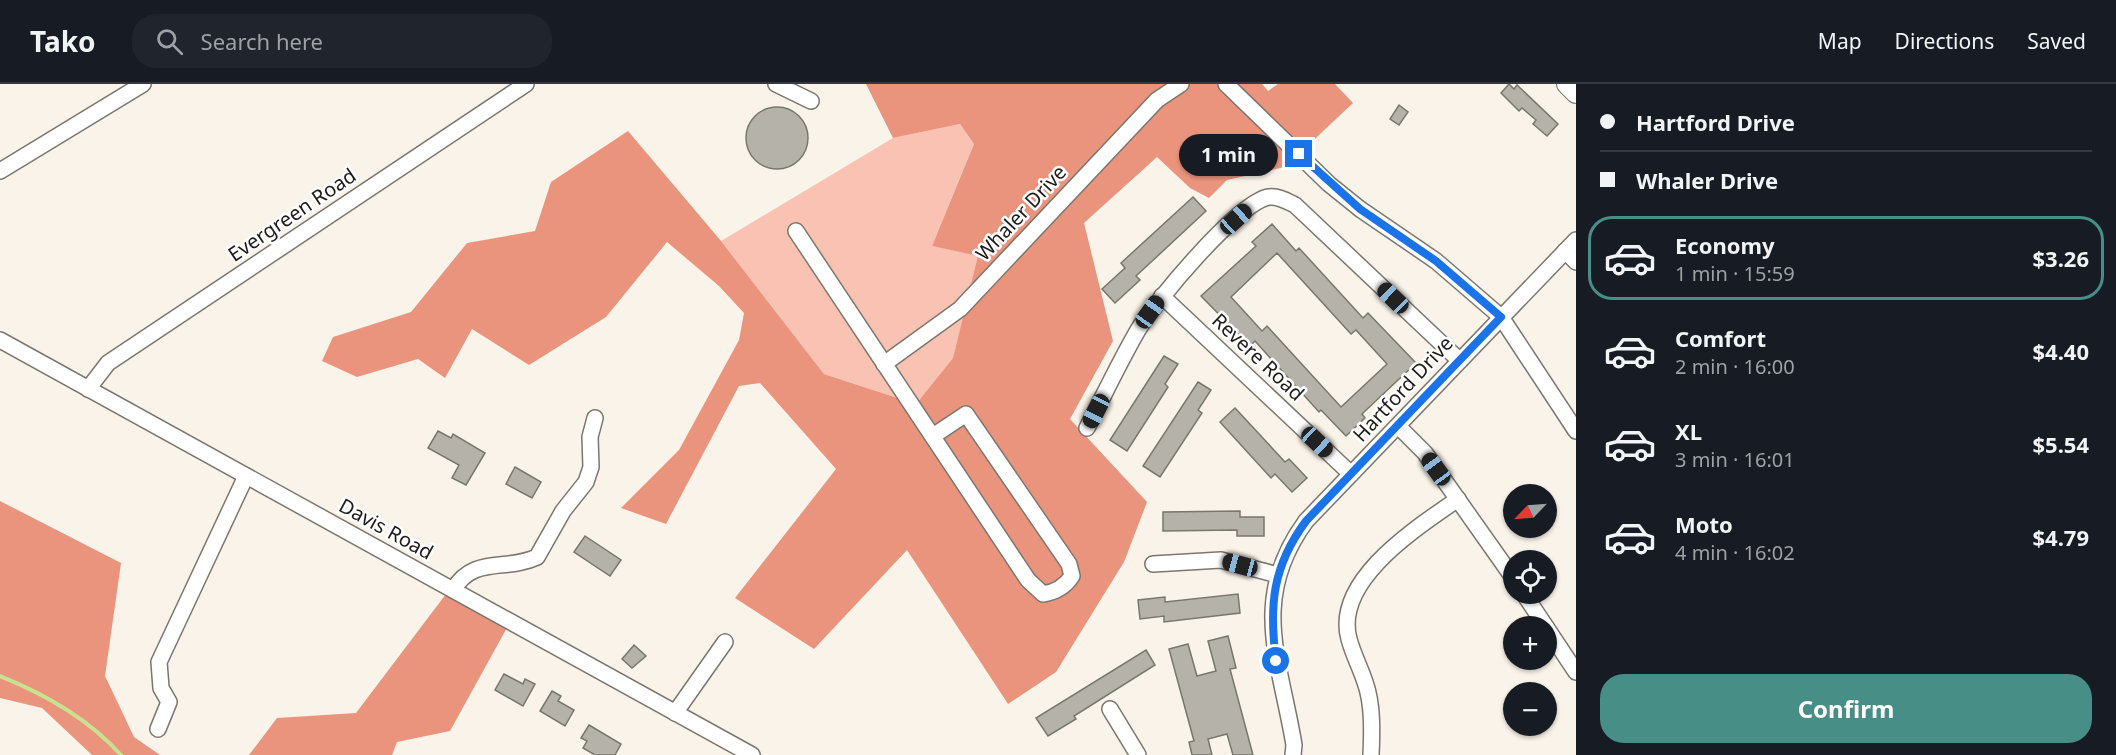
<!DOCTYPE html>
<meta charset="utf-8">
<style>
:root{--surface:#171b24;--page:#20242c;--text:#f1f3f6;--muted:#9ea1a6;--line:#363941;--accent:#478e87}
body{margin:0;font-family:"Noto Sans",sans-serif;background:var(--page);color:var(--text);height:100vh;display:flex;flex-direction:column;font-size:22px;white-space:nowrap}
*{box-sizing:border-box;margin:0}
p{font-size:20px;color:var(--muted)}
.icon{flex:none;width:33px;height:33px;fill:none;stroke:currentColor;stroke-width:2;stroke-linecap:round;stroke-linejoin:round}
.map{position:relative;flex:1;overflow:hidden}
.side{display:flex;flex-direction:column;background:var(--surface);width:540px}
.side>*{flex:none}
.hud{display:grid;align-content:center;height:132px;padding:0 24px;background:var(--surface)}
.needle{width:39px;rotate:245deg}
.tools{position:absolute;left:1503px;top:400px;display:grid;gap:12px}
.tools a{display:grid;place-items:center;width:54px;height:54px;border-radius:50%;background:var(--surface);box-shadow:0 2px 4px #0004;font-size:30px}
.end{position:absolute;width:27px;height:27px;margin:-14px;border:8px solid #1a73e8;background:#fff;box-shadow:0 0 0 3px #fff}
.from{border-radius:50%}
.bubble{position:absolute;height:42px;border-radius:21px;background:var(--surface);box-shadow:0 2px 4px #0004;font-size:20px;font-weight:700;line-height:42px;text-align:center}
.car{position:absolute;width:18px;height:36px;margin:-18px -9px;border-radius:8px;box-shadow:0 0 4px 2px #0007;background:linear-gradient(#222 24%,#8ab4d8 0 40%,#222 0 76%,#8ab4d8 0 86%,#222 0)}
.hud b{display:flex;align-items:center;gap:21px;height:57px;font-size:22px}
.hud b+b{border-top:2px solid var(--line)}
.hud i{width:15px;height:15px;background:var(--text)}
ul{padding:0;list-style:none}
li{display:flex;align-items:center;gap:18px;height:84px;margin:0 12px 9px;padding:0 12px;border:3px solid transparent;border-radius:24px}
li div{flex:1}
li b{display:block;font-size:22px}
li em{font-style:normal;font-weight:700}
li.selected{border-color:var(--accent)}
li>.icon{width:54px;height:54px;stroke-width:1.5}
.cta{display:flex;gap:12px;margin-top:auto;padding:12px 24px}
.cta a{flex:1;height:69px;border-radius:24px;background:var(--accent);color:#fff;font-size:24px;font-weight:700;line-height:69px;text-align:center}
header{display:flex;align-items:center;gap:36px;box-sizing:border-box;height:84px;padding:0 30px;background:var(--surface);border-bottom:2px solid var(--line)}
header strong{font-size:28px}
nav{display:flex;gap:33px;margin-inline-start:auto;font-size:21px}
.search{width:420px;height:54px;background:var(--page);display:flex;align-items:center;gap:15px;box-sizing:border-box;padding:0 21px;border-radius:24px;color:var(--muted);font-size:22px}
main{display:flex;flex:1;min-height:0}
.map>svg:first-child{display:block}
.green{fill:#fac2b3}
.forest{fill:#ea947d}
.lines{fill:none;stroke-linecap:round;stroke-linejoin:round}
.stream{stroke:#c9e290;stroke-width:4}
.building{fill:#b5b3a9;stroke:#78776d;stroke-width:1.5;fill-rule:evenodd}
.minor-casing{stroke:#7c776e;stroke-width:18}
.major-casing{stroke:#7c776e;stroke-width:22}
.minor{stroke:#fff;stroke-width:15}
.major{stroke:#fff;stroke-width:20}
.route{stroke:#1a73e8;stroke-width:8}
.labels{text-anchor:middle;stroke-width:5;stroke-linejoin:round;paint-order:stroke}
.street-label{font-size:20px;fill:#1e1c19;stroke:#fff}
</style>
<header>
<strong>Tako</strong>
<div class="search"><svg class="icon" aria-label="search" viewBox="0 0 24 24"><circle cx="10" cy="10" r="6"/><path d="M15 15l6 6"/></svg>Search here</div>
<nav><a>Map</a><a>Directions</a><a>Saved</a></nav>
</header>
<main>
<div class="map">
<svg width="1576" height="671" viewBox="0 0 1576 671">
<rect width="100%" height="100%" fill="#f9f3e9"/>
<!-- green -->
<polygon class="green" points="960,40 974,60 932,162 979,172 953,274 916,320 824,290 721,157 893,54"/>
<!-- forest -->
<g class="forest">
<polygon points="866,0 1262,0 1268,7 1278,0 1335,0 1353,19 1285,83 1227,96 1209,114 1190,104 1157,73 1084,139 1113,257 1070,335 1147,418 1124,478 1056,588 1008,620 907,466 814,565 735,514 836,385 760,299 739,302 666,440 621,424 679,366 739,256 744,229 719,202 667,158 606,233 529,281 472,245 445,294 418,275 357,293 322,277 333,253 411,228 467,159 535,147 551,98 628,47 721,157 824,290 916,320 953,274 978,172 932,162 974,60 960,40 893,54"/>
<polygon points="0,417 121,479 105,592 134,653 160,671 92,671 42,624 0,614"/>
<polygon points="449,506 509,540 450,647 397,658 392,671 249,671 277,634 356,629"/>
</g>
<g class="lines">
<!-- stream -->
<path class="stream" d="M0,592C45,610 88,634 121,671"/>
</g>
<!-- building -->
<g class="building">
<polygon points="1509,0 1514,5 1517,1 1558,40 1547,52 1533,40 1536,36 1522,24 1519,27 1501,9"/>
<polygon points="1399,21 1408,28 1399,41 1390,35"/>
<circle cx="777" cy="54" r="31"/>
<polygon points="1193,113 1206,127 1136,192 1140,196 1115,219 1102,205 1125,184 1121,179"/>
<path d="M1272,140L1296,167L1299,164L1363,234L1368,229L1416,279L1362,330L1365,334L1346,352L1321,326L1319,328L1255,257L1250,262L1201,212L1256,162L1252,158ZM1277,169L1351,250L1356,246L1387,280L1341,323L1267,242L1262,247L1231,213Z"/>
<polygon points="1164,272 1178,280 1165,300 1168,303 1127,367 1110,356"/>
<polygon points="1198,298 1211,306 1198,326 1202,329 1160,393 1143,382"/>
<polygon points="1235,324 1285,378 1289,375 1307,394 1292,408 1275,390 1271,394 1220,338"/>
<polygon points="438,347 451,354 453,350 485,369 466,401 452,394 459,381 428,364"/>
<polygon points="515,383 541,398 532,414 506,400"/>
<polygon points="1240,427 1240,433 1264,433 1264,452 1237,452 1237,446 1163,447 1163,428"/>
<polygon points="585,452 621,476 610,492 574,468"/>
<polygon points="1238,510 1240,529 1164,538 1164,532 1140,535 1138,516 1165,513 1165,518"/>
<polygon points="1228,552 1236,584 1230,585 1253,671 1233,671 1227,650 1208,655 1212,671 1192,671 1189,658 1194,657 1169,565 1188,560 1197,592 1216,587 1208,557"/>
<polygon points="634,561 646,572 632,584 622,575"/>
<polygon points="1146,566 1155,581 1074,632 1076,635 1048,652 1036,634"/>
<polygon points="504,590 523,600 525,595 535,600 523,622 495,606"/>
<polygon points="552,607 561,612 558,617 574,626 565,642 540,627"/>
<polygon points="589,641 621,660 615,671 595,671 583,664 587,657 581,654"/>
</g>
<g class="lines">
<defs>
<g id="minor">
<polyline points="776,0 811,17"/>
<polyline points="1226,0 1329,100 1360,125 1436,177 1501,233 1576,347"/>
<polyline points="0,87 143,0"/>
<path d="M796,147L1028,496L1043,510C1056,508 1065,503 1072,492L1069,480L966,330L933,352"/>
<polyline points="1565,167 1576,178"/>
<polyline points="1162,212 1351,390"/>
<polyline points="0,256 752,671"/>
<polyline points="884,280 960,225 1157,16 1181,0"/>
<polyline points="88,305 108,279 526,0"/>
<polyline points="1398,342 1425,369 1514,495"/>
<path d="M1087,344C1104,311 1120,277 1138,246C1155,218 1239,117 1269,113C1279,112 1287,117 1295,121L1459,276"/>
<polyline points="1153,480 1221,476 1278,491"/>
<path d="M453,506C474,471 505,488 537,473L563,427L586,398L591,383L590,353L595,334"/>
<polyline points="1524,510 1546,543"/>
<polyline points="1546,543 1576,588"/>
<polyline points="1110,625 1138,671"/>
<polyline points="675,629 725,558"/>
<polyline points="158,645 169,618 161,604 159,578 246,392"/>
<path d="M1293,671L1294,661C1280,576 1249,515 1306,437L1576,156"/>
<path d="M1371,671C1372,648 1373,620 1365,598C1360,583 1353,570 1349,555C1333,496 1418,443 1458,415"/>
</g>
<polyline id="major" points="1567,0 1576,9"/>
</defs>
<!-- minor casing -->
<use href="#minor" class="minor-casing"/>
<!-- major casing -->
<use href="#major" class="major-casing"/>
<!-- minor -->
<use href="#minor" class="minor"/>
<!-- major -->
<use href="#major" class="major"/>
</g>
<g class="lines">
<!-- route -->
<path class="route" d="M1276,577C1269,522 1272,483 1306,437L1501,233L1436,177L1360,125L1299,70"/>
</g>
<g class="labels">
<!-- street labels -->
<g class="street-label">
<text transform="translate(1021 129) rotate(-47)" y="7">Whaler Drive</text>
<text transform="translate(292 131) rotate(-34)" y="7">Evergreen Road</text>
<text transform="translate(1258 273) rotate(43)" y="7">Revere Road</text>
<text transform="translate(1403 305) rotate(-47)" y="7">Hartford Drive</text>
<text transform="translate(386 445) rotate(29)" y="7">Davis Road</text>
</g>
</g>
</svg>
<div class="tools">
<a><svg class="needle" viewBox="-14 -14 28 28"><path d="M0-13l5 13h-10z" fill="#e53935"/><path d="M0 13l5-13h-10z" fill="#9ea1a6"/></svg></a>
<a><svg class="icon" aria-label="locate" viewBox="0 0 24 24"><circle cx="12" cy="12" r="6"/><path d="M12 2v4M12 18v4M2 12h4M18 12h4"/></svg></a>
<a>+</a>
<a>−</a>
</div>
<i class="end from" style="left:1276px;top:577px"></i>
<i class="end" style="left:1299px;top:70px"></i>
<div class="bubble" style="left:1179px;top:50px;width:99px">1 min</div>
<i class="car" style="left:1236px;top:135px;rotate:48deg"></i>
<i class="car" style="left:1393px;top:214px;rotate:314deg"></i>
<i class="car" style="left:1150px;top:228px;rotate:35deg"></i>
<i class="car" style="left:1096px;top:327px;rotate:207deg"></i>
<i class="car" style="left:1317px;top:358px;rotate:133deg"></i>
<i class="car" style="left:1436px;top:385px;rotate:324deg"></i>
<i class="car" style="left:1240px;top:481px;rotate:285deg"></i>
</div>
<section class="side">
<div class="hud">
<b><i class="from"></i>Hartford Drive</b>
<b><i></i>Whaler Drive</b>
</div>
<ul>
<li class="selected"><svg class="icon" aria-label="car" viewBox="0 0 24 24"><path d="M5 17H2v-5l4-1 3-4h7l3 4 3 1v5h-3M9 17h6M6 11h13"/><circle cx="7" cy="17" r="2"/><circle cx="17" cy="17" r="2"/></svg><div><b>Economy</b><p>1 min · 15:59</p></div><em>$3.26</em></li>
<li><svg class="icon" aria-label="car" viewBox="0 0 24 24"><path d="M5 17H2v-5l4-1 3-4h7l3 4 3 1v5h-3M9 17h6M6 11h13"/><circle cx="7" cy="17" r="2"/><circle cx="17" cy="17" r="2"/></svg><div><b>Comfort</b><p>2 min · 16:00</p></div><em>$4.40</em></li>
<li><svg class="icon" aria-label="car" viewBox="0 0 24 24"><path d="M5 17H2v-5l4-1 3-4h7l3 4 3 1v5h-3M9 17h6M6 11h13"/><circle cx="7" cy="17" r="2"/><circle cx="17" cy="17" r="2"/></svg><div><b>XL</b><p>3 min · 16:01</p></div><em>$5.54</em></li>
<li><svg class="icon" aria-label="car" viewBox="0 0 24 24"><path d="M5 17H2v-5l4-1 3-4h7l3 4 3 1v5h-3M9 17h6M6 11h13"/><circle cx="7" cy="17" r="2"/><circle cx="17" cy="17" r="2"/></svg><div><b>Moto</b><p>4 min · 16:02</p></div><em>$4.79</em></li>
</ul>
<div class="cta"><a>Confirm</a></div>
</section>
</main>
